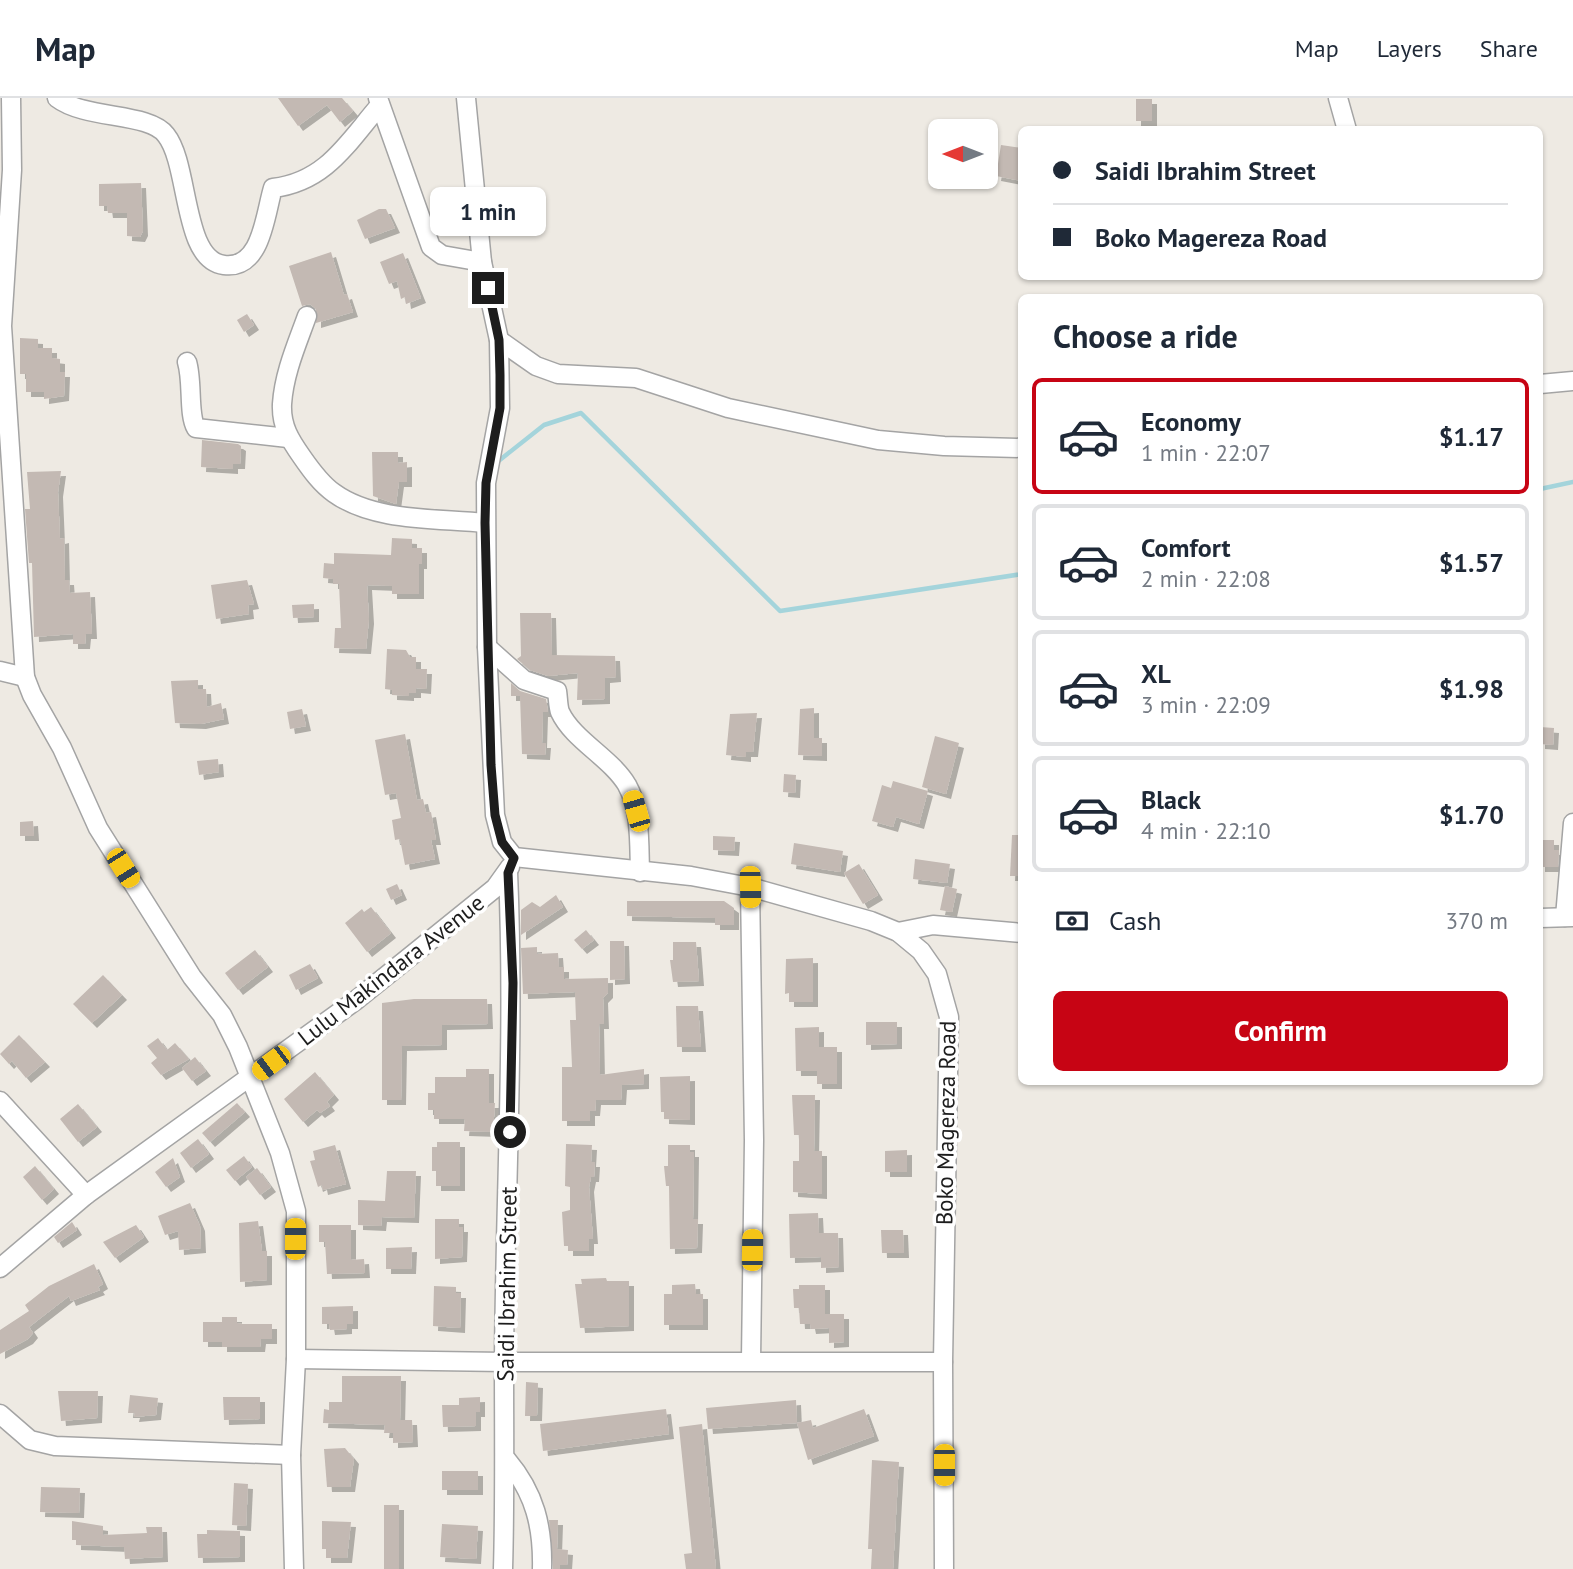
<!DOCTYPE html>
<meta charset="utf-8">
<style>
:root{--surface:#fff;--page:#f2f2f3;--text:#1f2937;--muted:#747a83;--line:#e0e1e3;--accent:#c70414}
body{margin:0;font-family:"PT Sans",sans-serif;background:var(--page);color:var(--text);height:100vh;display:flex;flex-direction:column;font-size:26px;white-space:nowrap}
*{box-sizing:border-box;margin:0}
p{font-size:23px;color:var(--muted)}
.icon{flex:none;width:38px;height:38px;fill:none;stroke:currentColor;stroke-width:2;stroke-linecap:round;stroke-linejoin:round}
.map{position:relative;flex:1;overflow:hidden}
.sheet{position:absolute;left:1018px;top:196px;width:525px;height:791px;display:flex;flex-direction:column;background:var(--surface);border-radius:10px;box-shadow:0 2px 5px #0004}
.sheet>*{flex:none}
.guide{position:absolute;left:1018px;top:28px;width:525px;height:154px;border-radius:10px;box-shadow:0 2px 5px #0004;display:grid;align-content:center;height:154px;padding:0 35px;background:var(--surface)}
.needle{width:46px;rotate:270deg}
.tools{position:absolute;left:928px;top:21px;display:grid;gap:14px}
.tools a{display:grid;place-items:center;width:70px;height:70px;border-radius:10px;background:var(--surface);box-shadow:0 2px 5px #0004;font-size:35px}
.end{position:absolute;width:32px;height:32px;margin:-16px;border:9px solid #1d1d1d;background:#fff;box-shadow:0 0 0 4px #fff}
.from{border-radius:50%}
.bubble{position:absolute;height:49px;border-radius:10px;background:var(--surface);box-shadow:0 2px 5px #0004;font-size:23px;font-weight:600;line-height:49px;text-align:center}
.car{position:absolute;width:21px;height:42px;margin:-21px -10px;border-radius:9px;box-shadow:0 0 5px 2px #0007;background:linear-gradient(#f5c518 24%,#345 0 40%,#f5c518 0 76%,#345 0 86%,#f5c518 0)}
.guide b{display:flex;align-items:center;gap:24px;height:66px;font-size:26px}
.guide b+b{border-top:2px solid var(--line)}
.guide i{width:18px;height:18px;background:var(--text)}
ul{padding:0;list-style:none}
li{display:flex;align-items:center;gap:21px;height:116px;margin:0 14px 10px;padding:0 21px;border:4px solid var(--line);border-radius:10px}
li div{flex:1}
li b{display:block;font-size:26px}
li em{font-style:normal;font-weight:600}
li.selected{border-color:var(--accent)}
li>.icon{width:63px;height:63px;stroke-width:1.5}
h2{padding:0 35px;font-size:32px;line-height:84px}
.pay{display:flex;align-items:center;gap:18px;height:77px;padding:0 35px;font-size:26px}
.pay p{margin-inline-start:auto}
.primary-button{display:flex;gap:14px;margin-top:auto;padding:14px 35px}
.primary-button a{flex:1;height:80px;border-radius:10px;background:var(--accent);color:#fff;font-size:28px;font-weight:600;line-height:80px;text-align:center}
header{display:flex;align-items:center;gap:42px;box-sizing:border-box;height:98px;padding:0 35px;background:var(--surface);border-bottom:2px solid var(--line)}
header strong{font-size:33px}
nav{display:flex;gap:38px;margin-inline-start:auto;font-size:24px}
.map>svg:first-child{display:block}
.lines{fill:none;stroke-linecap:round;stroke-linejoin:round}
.stream{stroke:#a4d4db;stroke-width:4.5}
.building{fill:#c3b9b3;filter:url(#shadow)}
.minor-casing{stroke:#a4a4a4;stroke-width:21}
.minor{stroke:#fff;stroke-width:18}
.route{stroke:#1d1d1d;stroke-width:9}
.labels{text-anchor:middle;stroke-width:7;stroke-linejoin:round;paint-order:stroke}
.street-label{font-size:23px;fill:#1d1d1d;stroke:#fff}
</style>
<header>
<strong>Map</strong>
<nav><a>Map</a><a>Layers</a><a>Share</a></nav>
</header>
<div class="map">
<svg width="1573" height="1471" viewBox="0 0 1573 1471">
<defs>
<filter id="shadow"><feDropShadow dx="5" dy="5" stdDeviation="0" flood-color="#0004"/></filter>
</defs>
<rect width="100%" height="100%" fill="#eeeae3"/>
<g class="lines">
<!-- stream -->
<g class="stream">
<polyline points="496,365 544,327 581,315 780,513 1022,476"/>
<polyline points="1540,391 1573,384"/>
</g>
</g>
<!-- building -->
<g class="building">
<polygon points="278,0 342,0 353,13 340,24 327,7 298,28"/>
<rect x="1136" y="1" width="16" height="22"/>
<polygon points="1001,47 1022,50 1022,83 996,78"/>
<polygon points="141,85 143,133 140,139 127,138 127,115 108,115 107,108 99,108 99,86"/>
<polygon points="379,111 386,111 395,130 365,141 357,122"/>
<polygon points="331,154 344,197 347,196 353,214 316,225 316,211 310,206 302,208 289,168"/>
<polygon points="403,155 421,200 406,206 405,199 401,201 397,183 389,186 380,164"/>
<polygon points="247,216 254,227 244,234 237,222"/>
<polygon points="20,240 38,241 38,250 52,250 52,260 60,261 60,274 65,274 64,298 44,301 44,294 26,294 26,276 20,276"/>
<polygon points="202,342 238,346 241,348 240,366 233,366 233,371 201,369"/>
<polygon points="372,354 398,354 398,365 407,364 407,384 399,384 396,406 373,398"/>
<polygon points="61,373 58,394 60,441 64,440 65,482 69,482 70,495 90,494 92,536 86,536 85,546 73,546 73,536 34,539 32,465 29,465 25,411 30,411 27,374"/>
<polygon points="392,440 412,441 412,450 422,450 422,466 419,466 419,496 392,496 392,488 367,487 369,521 366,551 334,550 335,530 341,530 339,486 333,486 333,481 323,480 324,465 334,466 334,455 391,457"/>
<polygon points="247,482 254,506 248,507 249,516 216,521 211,487"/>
<polygon points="314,506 314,519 293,520 292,507"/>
<polygon points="520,515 551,515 552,557 615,558 616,579 605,580 605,601 577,602 578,575 548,578 530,572 517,561 521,558"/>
<polygon points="387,551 406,552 410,559 416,559 416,571 427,571 426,591 416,590 416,595 409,595 409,598 392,597 392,592 385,591"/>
<polygon points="198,582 198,591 206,591 207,609 221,605 224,621 201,626 175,625 171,583"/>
<polygon points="511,585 520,593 546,601 548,614 543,614 542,645 546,645 545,657 522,656 520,598 511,598"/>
<polygon points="814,610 814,640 822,640 822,658 798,657 800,611"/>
<polygon points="302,611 306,628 290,631 287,614"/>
<polygon points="757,615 753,654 746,654 746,659 726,657 730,616"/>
<polygon points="1540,629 1554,630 1553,647 1540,646"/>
<polygon points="405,636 417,702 423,701 426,715 431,714 436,742 431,742 435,761 405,767 400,741 395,742 392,722 401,720 396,695 385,697 375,642"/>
<polygon points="935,638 959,645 946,696 922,689"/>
<polygon points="218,661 219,674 199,677 197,663"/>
<polygon points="784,676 796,677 795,695 783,694"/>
<polygon points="893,683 928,693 919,726 896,719 893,729 872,723 882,687 891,690"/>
<polygon points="33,723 34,738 20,738 20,724"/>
<polygon points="1012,737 1022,737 1022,778 1010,778"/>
<polygon points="713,738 735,739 734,753 713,752"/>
<polygon points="1540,742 1554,742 1554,752 1559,752 1558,769 1540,769"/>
<polygon points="794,745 843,753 840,774 791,766"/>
<polygon points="915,761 950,766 947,785 913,781"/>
<polygon points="859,766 878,797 863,806 844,775"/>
<polygon points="397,786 402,797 391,802 386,791"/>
<polygon points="945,788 957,791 952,814 940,812"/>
<polygon points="556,797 563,809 521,837 521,812 532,804 540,809"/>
<polygon points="627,803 724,803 734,810 734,827 715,827 715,820 627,818"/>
<polygon points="371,809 391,835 367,854 345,825 362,811 364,814"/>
<polygon points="586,832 594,842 582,851 574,842"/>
<polygon points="610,843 624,843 625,881 610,882"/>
<polygon points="673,844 696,844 699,883 673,884 670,862 673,862"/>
<polygon points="537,849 537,856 558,855 559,869 564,869 564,881 608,880 608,895 603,900 604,926 599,926 600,977 644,971 644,986 622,987 621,1002 596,1002 595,1013 590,1013 590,1023 562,1023 562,969 572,969 570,922 576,922 575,894 523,896 521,850"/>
<polygon points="255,852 268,869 238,892 225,875"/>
<polygon points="813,860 813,904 789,904 789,895 785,896 786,861"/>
<polygon points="310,866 318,880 296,892 289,877"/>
<polygon points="103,877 122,897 92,925 73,906"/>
<polygon points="414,901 487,901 488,926 442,927 442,947 402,948 401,1002 382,1002 382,905"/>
<polygon points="676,908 698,908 701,949 677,949"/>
<polygon points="866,924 897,924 897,946 866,947"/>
<polygon points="819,929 819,949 837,949 837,986 817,986 817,973 796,973 795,930"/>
<polygon points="19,937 45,964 26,980 12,963 9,966 0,956"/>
<polygon points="158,940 167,952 175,945 189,961 161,977 151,965 157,960 147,948"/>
<polygon points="195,959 206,973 192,983 182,970"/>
<polygon points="466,971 489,971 489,1005 495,1005 493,1034 464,1033 465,1021 434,1021 434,1012 428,1012 428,995 435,995 435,979 466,979"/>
<polygon points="315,974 334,997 327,1004 330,1008 320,1015 317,1012 303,1024 284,1001"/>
<polygon points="690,978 690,1022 664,1021 664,1014 661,1014 660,979"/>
<polygon points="792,997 815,997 814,1053 822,1053 822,1096 793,1094 793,1063 799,1063 799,1037 794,1037"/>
<polygon points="237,1005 245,1014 210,1044 202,1035"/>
<polygon points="78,1006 97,1029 78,1044 60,1021"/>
<polygon points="198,1041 209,1056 191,1070 180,1055"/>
<polygon points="437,1044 460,1044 460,1088 436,1088 436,1073 432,1073 432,1049 437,1049"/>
<polygon points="566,1046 592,1047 591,1064 595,1064 594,1079 591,1079 589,1089 593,1141 589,1141 589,1153 568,1153 568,1148 564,1148 562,1114 570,1112 570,1089 565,1088"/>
<polygon points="335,1047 346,1086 323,1092 322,1087 318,1089 310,1063 315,1062 313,1053"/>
<polygon points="668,1047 690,1047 690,1054 694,1054 693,1121 698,1121 697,1150 670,1151 669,1088 666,1088 664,1068 668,1068"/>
<polygon points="907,1052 907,1074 885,1074 885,1053"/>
<polygon points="244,1058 252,1069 235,1083 226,1072"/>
<polygon points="173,1060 180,1079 166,1089 155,1074"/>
<polygon points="35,1068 54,1091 42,1102 23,1079"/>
<polygon points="257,1070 271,1089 260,1097 246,1079"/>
<polygon points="387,1073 416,1073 414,1120 382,1119 381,1128 358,1127 358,1102 385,1103"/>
<polygon points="190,1105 200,1128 201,1150 179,1152 178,1133 165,1137 158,1118"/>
<polygon points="818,1115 819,1135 838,1135 839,1169 821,1170 821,1159 790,1160 789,1116"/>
<polygon points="435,1121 459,1121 459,1129 463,1129 462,1159 435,1161"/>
<polygon points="258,1123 262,1153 267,1153 267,1182 240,1184 239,1125"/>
<polygon points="72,1124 77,1132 58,1145 54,1139"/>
<polygon points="136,1127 144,1139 115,1160 103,1144"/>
<polygon points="319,1127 351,1127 351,1162 364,1161 365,1175 327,1176 325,1144 319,1144"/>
<polygon points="881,1132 903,1132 904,1155 882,1155"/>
<polygon points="412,1149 411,1171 386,1171 386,1150"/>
<polygon points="94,1166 103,1186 98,1189 100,1192 71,1203 69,1198 29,1229 33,1235 28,1241 0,1256 0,1232 29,1213 25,1207 49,1188"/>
<polygon points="606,1180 607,1183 629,1183 629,1228 580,1230 575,1186 582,1186 581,1181"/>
<polygon points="695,1186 696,1196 703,1196 703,1227 664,1227 664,1196 672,1196 672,1187"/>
<polygon points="799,1187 825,1187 825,1216 844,1216 844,1244 829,1245 829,1230 811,1231 810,1226 800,1226 799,1210 794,1210 793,1191 799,1191"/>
<polygon points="434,1188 456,1189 456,1195 461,1195 460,1230 433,1228"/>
<polygon points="353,1208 353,1226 347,1226 347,1231 330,1232 329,1226 322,1226 322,1209"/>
<polygon points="222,1219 237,1219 237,1225 242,1226 272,1226 272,1241 261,1241 260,1249 222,1249 222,1244 203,1244 203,1224 222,1224"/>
<polygon points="342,1278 401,1278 400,1322 412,1322 413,1344 393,1345 393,1335 384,1335 385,1327 323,1325 324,1311 329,1312 329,1304 342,1304"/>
<polygon points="526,1284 538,1285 537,1318 525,1318"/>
<polygon points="58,1293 98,1293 97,1320 61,1323"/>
<polygon points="130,1297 158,1300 156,1317 134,1319 135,1315 128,1315"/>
<polygon points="223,1299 260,1299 260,1321 224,1322"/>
<polygon points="480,1299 480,1314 476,1314 476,1328 443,1329 442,1307 459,1307 459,1300"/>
<polygon points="796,1302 797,1325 708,1331 706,1310"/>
<polygon points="666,1311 669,1336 543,1353 540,1326"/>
<polygon points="864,1311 874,1338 808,1362 797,1325 811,1322 813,1330"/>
<polygon points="702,1326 716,1471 686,1471 684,1456 692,1455 679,1329"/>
<polygon points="345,1350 354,1361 350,1389 327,1389 324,1351"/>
<polygon points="872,1362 899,1364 893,1471 871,1471 872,1451 868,1451"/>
<rect x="442" y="1373" width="36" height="19"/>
<polygon points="234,1385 248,1386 246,1428 232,1427"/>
<polygon points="41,1389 80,1390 79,1415 40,1414"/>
<rect x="384" y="1407" width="15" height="64"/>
<polygon points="549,1422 558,1422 557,1451 568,1452 567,1467 560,1467 560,1471 553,1471"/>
<polygon points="72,1423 103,1428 103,1437 147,1435 146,1429 162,1429 163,1459 125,1461 124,1449 76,1447 76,1442 72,1442"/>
<polygon points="322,1423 351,1424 347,1460 326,1460 326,1451 322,1451"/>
<polygon points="442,1426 478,1428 476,1461 440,1459"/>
<polygon points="207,1432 240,1433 240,1459 198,1460 197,1436 207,1436"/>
</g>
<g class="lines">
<defs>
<g id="minor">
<polyline points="11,0 12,72 2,228 25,579 32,597 62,650 98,730 192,879 222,917 238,949 280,1055 296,1113 296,1261 291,1357 294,1471"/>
<path d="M57,0C86,22 149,14 166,37C190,67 182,162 224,167C262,172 265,116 273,90C326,84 348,44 380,7"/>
<polyline points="378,0 431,149 442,157 482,164"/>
<polyline points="466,0 482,164 499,242 500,310 486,385 487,549 495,717 502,744 514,759 691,778 750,789 871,823 898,834 921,853 937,876 949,919 943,1264 944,1471"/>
<polyline points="1338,0 1347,32"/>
<path d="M307,218C297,246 284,275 282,306C281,328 290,342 302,359C311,372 321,386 334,395C374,424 437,420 485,425"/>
<polyline points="499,242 536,268 558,276 636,280 728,310 878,342 944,348 1022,350"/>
<path d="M187,264C193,283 188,317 196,330L288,340"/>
<polyline points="1540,286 1573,283"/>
<path d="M487,549L524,582L557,593C558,599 558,609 560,614C573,642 611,660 627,687C641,712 639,746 640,774"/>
<polyline points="0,573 25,579"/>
<polyline points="750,789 754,1042 751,1262"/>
<polyline points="1565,819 1573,725"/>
<polyline points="1540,820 1573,819"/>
<polyline points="898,834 933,827 1022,835"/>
<polyline points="0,1003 86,1097"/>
<polyline points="0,1170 86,1097 355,903 495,790 510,769"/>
<polyline points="296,1261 504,1264 943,1264"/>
<polyline points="0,1316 30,1342 55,1348 291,1357"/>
<path d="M507,1362C535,1395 543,1429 542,1471"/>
<path d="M503,1471C505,1402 504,1333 504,1264C505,1100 515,938 508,774"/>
</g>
</defs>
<!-- minor casing -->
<use href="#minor" class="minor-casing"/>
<!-- minor -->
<use href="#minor" class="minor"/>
</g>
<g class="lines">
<!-- route -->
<polyline class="route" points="488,190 499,242 500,277 500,310 486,385 485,425 491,667 495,717 502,744 514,760 508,775 513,885 510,1034"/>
</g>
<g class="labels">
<!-- street labels -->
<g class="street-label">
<text transform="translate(391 872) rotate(-38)" y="8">Lulu Makindara Avenue</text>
<text transform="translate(946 1025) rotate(-89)" y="8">Boko Magereza Road</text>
<text transform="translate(507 1186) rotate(-89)" y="8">Saidi Ibrahim Street</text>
</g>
</g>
</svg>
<div class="tools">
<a><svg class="needle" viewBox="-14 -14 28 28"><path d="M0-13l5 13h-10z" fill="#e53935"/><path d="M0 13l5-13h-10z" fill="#747a83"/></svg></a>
</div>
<i class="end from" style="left:510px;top:1034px"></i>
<i class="end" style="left:488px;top:190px"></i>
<div class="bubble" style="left:430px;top:89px;width:116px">1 min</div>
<i class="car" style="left:636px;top:713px;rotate:344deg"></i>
<i class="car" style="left:123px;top:770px;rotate:148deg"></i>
<i class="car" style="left:750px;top:789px;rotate:179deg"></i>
<i class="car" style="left:271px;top:965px;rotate:233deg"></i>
<i class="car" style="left:295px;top:1141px;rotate:0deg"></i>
<i class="car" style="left:752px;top:1152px;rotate:1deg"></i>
<i class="car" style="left:944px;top:1367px;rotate:180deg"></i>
<div class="guide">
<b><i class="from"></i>Saidi Ibrahim Street</b>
<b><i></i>Boko Magereza Road</b>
</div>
<section class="sheet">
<h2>Choose a ride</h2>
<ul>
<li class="selected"><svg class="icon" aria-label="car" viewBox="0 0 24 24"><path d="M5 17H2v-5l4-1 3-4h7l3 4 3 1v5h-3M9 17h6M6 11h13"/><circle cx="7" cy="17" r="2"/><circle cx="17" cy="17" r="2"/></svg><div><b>Economy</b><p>1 min · 22:07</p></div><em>$1.17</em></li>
<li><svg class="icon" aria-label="car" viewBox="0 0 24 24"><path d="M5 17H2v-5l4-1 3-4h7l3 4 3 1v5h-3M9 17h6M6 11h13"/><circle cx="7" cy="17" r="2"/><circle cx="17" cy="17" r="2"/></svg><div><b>Comfort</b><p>2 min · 22:08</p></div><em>$1.57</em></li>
<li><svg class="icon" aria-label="car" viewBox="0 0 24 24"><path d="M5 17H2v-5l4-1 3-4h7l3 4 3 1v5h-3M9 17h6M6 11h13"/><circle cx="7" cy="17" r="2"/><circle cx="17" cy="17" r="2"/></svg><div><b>XL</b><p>3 min · 22:09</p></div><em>$1.98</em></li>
<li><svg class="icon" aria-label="car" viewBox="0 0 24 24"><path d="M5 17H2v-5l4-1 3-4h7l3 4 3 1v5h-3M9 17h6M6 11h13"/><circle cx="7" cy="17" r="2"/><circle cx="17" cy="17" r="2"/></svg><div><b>Black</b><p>4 min · 22:10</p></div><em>$1.70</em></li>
</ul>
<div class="pay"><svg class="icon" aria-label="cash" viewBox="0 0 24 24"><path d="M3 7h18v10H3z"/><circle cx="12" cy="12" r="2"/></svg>Cash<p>370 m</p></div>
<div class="primary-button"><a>Confirm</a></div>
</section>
</div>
